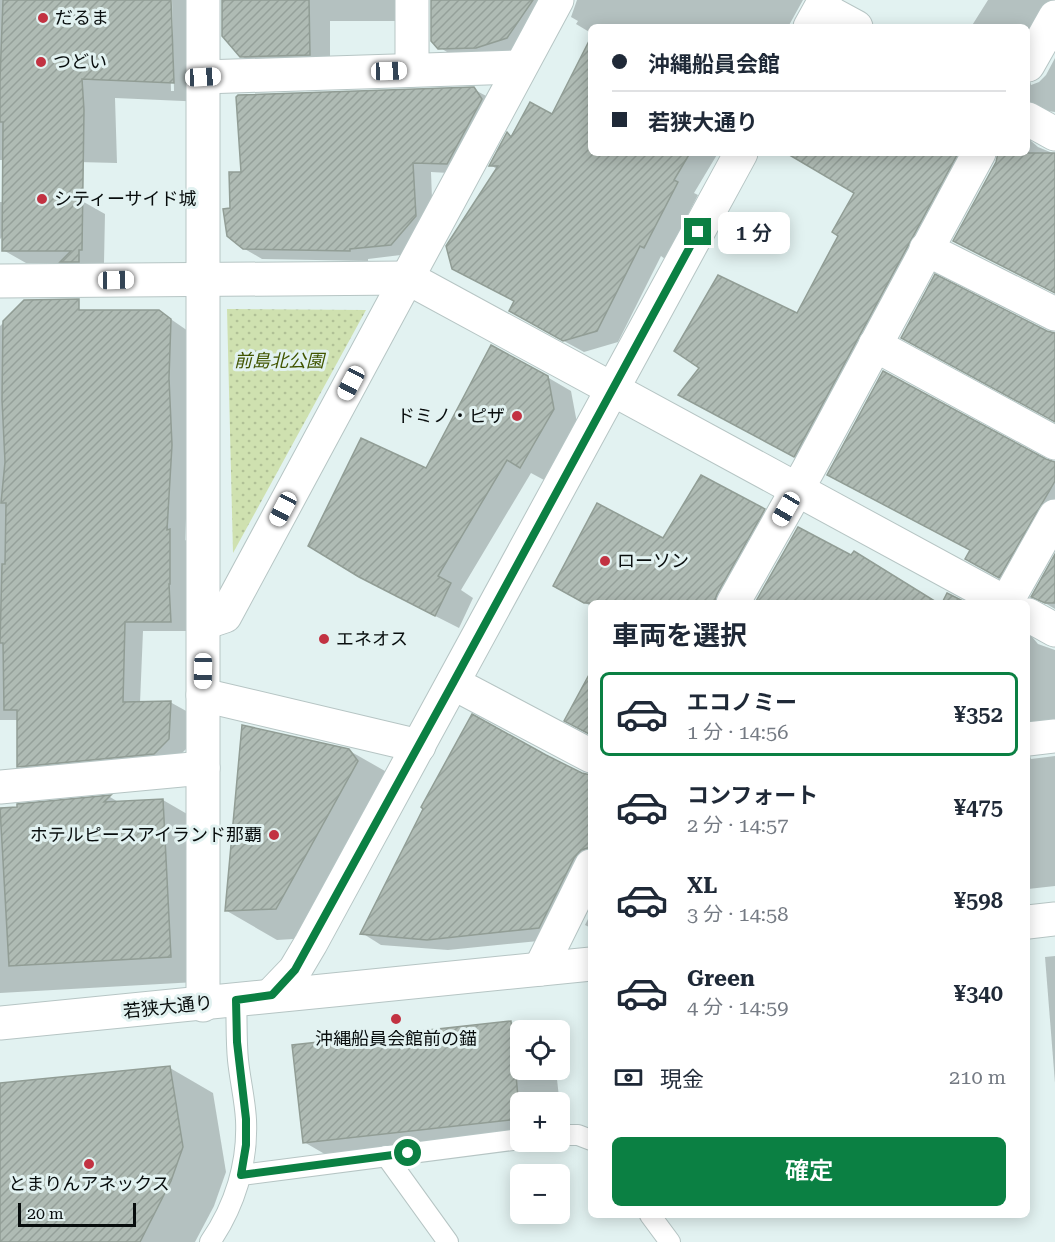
<!DOCTYPE html>
<html lang="ja">
<meta charset="utf-8">
<style>
:root{--surface:#fff;--page:#f6f6f7;--text:#1f2937;--muted:#747a83;--line:#e0e1e3;--accent:#0b8043}
body{margin:0;font-family:"Roboto Serif","Noto Sans JP",serif;background:var(--page);color:var(--text);height:100vh;display:flex;flex-direction:column;font-size:22px;white-space:nowrap}
*{box-sizing:border-box;margin:0}
p{font-size:20px;color:var(--muted)}
.icon{flex:none;width:33px;height:33px;fill:none;stroke:currentColor;stroke-width:2;stroke-linecap:round;stroke-linejoin:round}
.map{position:relative;flex:1;overflow:hidden}
.details{position:absolute;left:588px;top:600px;width:442px;height:618px;display:flex;flex-direction:column;background:var(--surface);border-radius:9px;box-shadow:0 3px 15px #0003}
.details>*{flex:none}
.top-card{position:absolute;left:588px;top:24px;width:442px;height:132px;border-radius:9px;box-shadow:0 3px 15px #0003;display:grid;align-content:center;height:132px;padding:0 24px;background:var(--surface)}
.buttons{position:absolute;left:510px;top:1020px;display:grid;gap:12px}
.buttons a{display:grid;place-items:center;width:60px;height:60px;border-radius:9px;background:var(--surface);box-shadow:0 3px 15px #0003;font-size:30px}
.scale{position:absolute;left:18px;bottom:15px;width:118px;box-sizing:border-box;padding-left:6px;border:3px solid #080d0d;border-top:0;font-size:16px;line-height:21px;white-space:nowrap;color:#080d0d;-webkit-text-stroke:4px #e2f2f1;paint-order:stroke}
.end{position:absolute;width:27px;height:27px;margin:-14px;border:8px solid #0b8043;background:#fff;box-shadow:0 0 0 3px #fff}
.from{border-radius:50%}
.bubble{position:absolute;height:42px;border-radius:9px;background:var(--surface);box-shadow:0 3px 15px #0003;font-size:20px;font-weight:600;line-height:42px;text-align:center}
.car{position:absolute;width:18px;height:36px;margin:-18px -9px;border-radius:8px;box-shadow:0 0 4px 2px #0007;background:linear-gradient(#fff 24%,#345 0 40%,#fff 0 76%,#345 0 86%,#fff 0)}
.top-card b{display:flex;align-items:center;gap:21px;height:57px;font-size:22px}
.top-card b+b{border-top:2px solid var(--line)}
.top-card i{width:15px;height:15px;background:var(--text)}
ul{padding:0;list-style:none}
li{display:flex;align-items:center;gap:18px;height:84px;margin:0 12px 9px;padding:0 12px;border:3px solid transparent;border-radius:9px}
li div{flex:1}
li b{display:block;font-size:22px}
li em{font-style:normal;font-weight:600}
li.active{border-color:var(--accent)}
li>.icon{width:54px;height:54px;stroke-width:1.5}
h2{padding:0 24px;font-size:27px;line-height:72px}
.pay{display:flex;align-items:center;gap:15px;height:66px;padding:0 24px;font-size:22px}
.pay p{margin-inline-start:auto}
.primary-button{display:flex;gap:12px;margin-top:auto;padding:12px 24px}
.primary-button a{flex:1;height:69px;border-radius:9px;background:var(--accent);color:#fff;font-size:24px;font-weight:600;line-height:69px;text-align:center}
.map>svg:first-child{display:block}
.park{fill:url(#park-dots)}
.shadow{fill:#0003;fill-rule:evenodd}
.building{fill:url(#building-hatch);stroke:#919d95;stroke-width:1.5}
.lines{fill:none;stroke-linecap:round;stroke-linejoin:round}
.lane-casing{stroke:#b6c5c4;stroke-width:22}
.street-casing{stroke:#b6c5c4;stroke-width:35}
.secondary-casing{stroke:#b6c5c4;stroke-width:35}
.lane{stroke:#fff;stroke-width:20}
.street{stroke:#fff;stroke-width:33}
.secondary{stroke:#fff;stroke-width:33}
.route{stroke:#0b8043;stroke-width:8}
.poi-dot{fill:#c23242;stroke:#e2f2f1;stroke-width:2}
.labels{text-anchor:middle;stroke-width:6;stroke-linejoin:round;paint-order:stroke}
.poi-label{font-size:18px;fill:#080d0d;stroke:#e2f2f1;text-anchor:start}
.park-label{font-size:18px;font-style:italic;fill:#415500;stroke:#e2f2f1}
.street-label{font-size:18px;fill:#080d0d;stroke:#e2f2f1}
</style>
<div class="map">
<svg width="1055" height="1242" viewBox="0 0 1055 1242">
<defs>
<pattern id="park-dots" width="8" height="8" patternUnits="userSpaceOnUse" patternTransform="scale(1.5)"><rect width="8" height="8" fill="#cfe1b0"/><path d="M2 2h.1M6 6h.1" fill="none" stroke="#b0c096" stroke-width="1.8" stroke-linecap="round"/></pattern>
<pattern id="building-hatch" width="6" height="6" patternUnits="userSpaceOnUse" patternTransform="scale(1.5)"><rect width="6" height="6" fill="#afbbb4"/><path d="M-1 1l2-2M0 6l6-6M5 7l2-2" fill="none" stroke="#95a09a"/></pattern>
</defs>
<rect width="100%" height="100%" fill="#e2f2f1"/>
<!-- park -->
<polygon class="park" points="227,309 366,310 233,553"/>
<!-- shadow -->
<g class="shadow">
<polygon points="0,0 169,0 171,91 174,91 172,0 203,0 206,102 115,98 117,163 0,160"/>
<polygon points="225,0 418,0 414,21 330,21 330,66 262,68 241,56"/>
<polygon points="432,0 564,0 529,48 460,60 439,47"/>
<polygon points="577,0 803,0 788,27 591,27 591,33 576,24 578,21 571,17"/>
<polygon points="988,0 1055,0 1055,25 1029,77 1031,85 1039,82 1046,75 1055,58 1055,112 1048,111 1039,113 1029,131 1031,141 1038,147 1055,154 1055,293 955,241 997,162 999,153 1028,153 1028,27 971,27"/>
<polygon points="591,40 591,153 718,153 694,193 698,195 665,259 661,256 618,342 584,352 531,323 516,301 498,170 491,165 508,134 511,136 530,103 552,116"/>
<polygon points="473,89 492,99 466,174 431,172 433,226 409,254 368,259 368,261 262,259 243,248 232,210 243,173"/>
<polygon points="789,153 984,153 814,467 699,406 798,315 840,235 856,192"/>
<polygon points="82,201 105,214 104,263 26,263 3,250 3,236 0,239 0,202"/>
<polygon points="159,311 188,331 189,455 185,540 187,541 188,593 186,593 188,631 143,631 140,703 170,702 188,712 186,749 172,763 36,776 18,766 19,720 0,720 0,326 14,312"/>
<polygon points="547,377 571,391 577,423 544,480 531,473 461,590 473,598 459,628 384,590 426,470"/>
<polygon points="1045,461 1055,463 1055,524 1019,588 986,570"/>
<polygon points="764,510 783,521 737,603 591,603 591,606 574,597 664,540"/>
<polygon points="1055,557 1055,609 1033,596"/>
<polygon points="1028,632 1038,644 1055,650 1055,730 1029,753 1031,759 1055,756 1055,886 1028,889"/>
<polygon points="348,750 399,779 326,937 277,940 227,911"/>
<polygon points="582,774 591,776 591,874 559,939 448,950 381,945 362,933"/>
<polygon points="110,797 120,803 163,800 206,825 214,981 0,993 0,822 18,808 18,806"/>
<polygon points="591,913 591,928 585,925"/>
<polygon points="1055,956 1055,1083 1045,957"/>
<path d="M511,1022L525,1030H520V1070H556L564,1143L347,1167L304,1142ZM520,1102H560V1142H520Z"/>
<polygon points="170,1068 213,1093 226,1172 214,1206 195,1242 0,1242 0,1084"/>
</g>
<!-- building -->
<g class="building">
<polygon points="3,0 171,0 174,83 82,79 84,110 82,250 79,250 79,262 60,262 71,251 2,251 3,122 0,122 0,79"/>
<polygon points="222,0 309,0 310,55 240,57 222,36"/>
<polygon points="431,0 533,0 507,38 476,48 438,49 431,41"/>
<polygon points="591,37 591,153 690,153 674,180 678,182 644,248 640,246 597,331 563,341 509,311 514,301 452,269 446,246 498,166 489,166 507,132 511,137 530,102 552,114"/>
<polygon points="474,87 482,99 447,164 413,163 416,216 391,245 350,249 350,251 243,249 227,236 223,209 230,208 229,172 241,172 236,97 238,95"/>
<polygon points="786,153 958,153 794,457 678,395 699,368 674,351 718,275 797,313 838,236 832,232 854,193"/>
<polygon points="998,153 1055,153 1055,293 953,241 996,162"/>
<polygon points="935,274 1047,331 1055,333 1055,422 901,338"/>
<polygon points="79,299 79,310 159,310 171,319 169,378 172,445 167,530 170,529 170,584 169,584 171,622 125,622 123,702 171,701 169,739 154,754 17,767 17,710 4,710 3,643 0,643 2,564 5,564 6,503 1,503 5,462 2,400 3,321 24,300"/>
<polygon points="491,345 548,376 554,409 520,468 507,460 438,576 451,583 435,616 359,577 308,546 361,438 426,468"/>
<polygon points="883,371 1046,459 1055,462 1055,481 999,578 965,559 970,550 827,475"/>
<polygon points="701,475 765,509 717,594 714,603 584,603 553,586 597,503 663,538"/>
<polygon points="798,527 851,555 854,551 938,603 755,603"/>
<polygon points="1055,554 1055,603 1045,603 1031,597"/>
<polygon points="947,593 967,603 942,603"/>
<polygon points="591,671 591,735 564,721"/>
<polygon points="472,714 546,755 582,773 591,775 591,847 581,850 574,858 539,928 427,940 360,934 423,809 421,807"/>
<polygon points="242,725 349,749 358,761 276,909 225,911"/>
<polygon points="111,795 104,802 163,799 171,957 9,966 0,808 17,807 17,804"/>
<polygon points="511,1021 520,1119 303,1143 292,1045"/>
<polygon points="170,1066 183,1147 171,1181 140,1242 0,1242 0,1083"/>
</g>
<g class="lines">
<defs>
<g id="lane">
<polyline points="560,1135 578,1135 591,1140"/>
<polyline points="386,1156 448,1242"/>
<polyline points="241,1175 520,1139"/>
<polyline points="650,1215 670,1242"/>
<path d="M210,1242C235,1206 248,1163 246,1120C245,1100 240,1080 238,1060C236,1040 237,1020 236,1000"/>
</g>
<g id="street">
<polyline points="821,8 856,27"/>
<polyline points="1028,65 1055,17"/>
<polyline points="412,70 412,0"/>
<polyline points="203,77 520,67"/>
<polyline points="1028,119 1055,134"/>
<polyline points="926,249 1055,314"/>
<polyline points="0,281 408,278 1006,603"/>
<polyline points="875,345 1055,443"/>
<polyline points="733,603 808,470 979,153"/>
<polyline points="1006,603 1055,516"/>
<polyline points="1028,615 1055,630"/>
<polyline points="204,623 225,616 557,0"/>
<polyline points="453,683 591,756"/>
<polyline points="203,695 419,746"/>
<polyline points="1028,739 1055,736"/>
<polyline points="0,787 203,768"/>
<polyline points="540,969 591,866"/>
</g>
<g id="secondary">
<polyline points="810,27 825,0"/>
<polyline points="1028,922 1055,919"/>
<polyline points="271,995 295,970 311,943 741,153"/>
<polyline points="203,1005 203,0"/>
<path d="M0,1023C197,1005 394,983 591,964"/>
</g>
</defs>
<!-- lane casing -->
<use href="#lane" class="lane-casing"/>
<!-- street casing -->
<use href="#street" class="street-casing"/>
<!-- secondary casing -->
<use href="#secondary" class="secondary-casing"/>
<!-- lane -->
<use href="#lane" class="lane"/>
<!-- street -->
<use href="#street" class="street"/>
<!-- secondary -->
<use href="#secondary" class="secondary"/>
</g>
<g class="lines">
<!-- route -->
<polyline class="route" points="408,1153 241,1175 246,1145 246,1119 237,1042 236,1000 272,995 295,970 453,683 698,232"/>
</g>
<!-- markers -->
<g class="poi-dot">
<circle cx="43" cy="18" r="6"/>
<circle cx="41" cy="62" r="6"/>
<circle cx="42" cy="199" r="6"/>
<circle cx="517" cy="416" r="6"/>
<circle cx="605" cy="561" r="6"/>
<circle cx="324" cy="639" r="6"/>
<circle cx="274" cy="835" r="6"/>
<circle cx="396" cy="1019" r="6"/>
<circle cx="89" cy="1164" r="6"/>
</g>
<g class="labels">
<!-- poi labels -->
<g class="poi-label">
<text x="55" y="24">だるま</text>
<text x="53" y="68">つどい</text>
<text x="54" y="205">シティーサイド城</text>
<text x="505" y="422" text-anchor="end">ドミノ・ピザ</text>
<text x="617" y="567">ローソン</text>
<text x="336" y="645">エネオス</text>
<text x="262" y="841" text-anchor="end">ホテルピースアイランド那覇</text>
<text x="396" y="1045" text-anchor="middle">沖縄船員会館前の錨</text>
<text x="89" y="1190" text-anchor="middle">とまりんアネックス</text>
</g>
<!-- park labels -->
<g class="park-label">
<text x="279" y="367">前島北公園</text>
</g>
<!-- street labels -->
<g class="street-label">
<text transform="translate(168 1007) rotate(-6)" y="6">若狭大通り</text>
</g>
</g>
</svg>
<div class="buttons">
<a><svg class="icon" aria-label="locate" viewBox="0 0 24 24"><circle cx="12" cy="12" r="6"/><path d="M12 2v4M12 18v4M2 12h4M18 12h4"/></svg></a>
<a>+</a>
<a>−</a>
</div>
<div class="scale">20 m</div>
<i class="end from" style="left:408px;top:1153px"></i>
<i class="end" style="left:698px;top:232px"></i>
<div class="bubble" style="left:718px;top:212px;width:72px">1 分</div>
<i class="car" style="left:389px;top:71px;rotate:88deg"></i>
<i class="car" style="left:203px;top:77px;rotate:87deg"></i>
<i class="car" style="left:116px;top:280px;rotate:89deg"></i>
<i class="car" style="left:351px;top:383px;rotate:208deg"></i>
<i class="car" style="left:283px;top:509px;rotate:208deg"></i>
<i class="car" style="left:786px;top:509px;rotate:210deg"></i>
<i class="car" style="left:203px;top:671px;rotate:181deg"></i>
<div class="top-card">
<b><i class="from"></i>沖縄船員会館</b>
<b><i></i>若狭大通り</b>
</div>
<section class="details">
<h2>車両を選択</h2>
<ul>
<li class="active"><svg class="icon" aria-label="car" viewBox="0 0 24 24"><path d="M5 17H2v-5l4-1 3-4h7l3 4 3 1v5h-3M9 17h6M6 11h13"/><circle cx="7" cy="17" r="2"/><circle cx="17" cy="17" r="2"/></svg><div><b>エコノミー</b><p>1 分 · 14:56</p></div><em>¥352</em></li>
<li><svg class="icon" aria-label="car" viewBox="0 0 24 24"><path d="M5 17H2v-5l4-1 3-4h7l3 4 3 1v5h-3M9 17h6M6 11h13"/><circle cx="7" cy="17" r="2"/><circle cx="17" cy="17" r="2"/></svg><div><b>コンフォート</b><p>2 分 · 14:57</p></div><em>¥475</em></li>
<li><svg class="icon" aria-label="car" viewBox="0 0 24 24"><path d="M5 17H2v-5l4-1 3-4h7l3 4 3 1v5h-3M9 17h6M6 11h13"/><circle cx="7" cy="17" r="2"/><circle cx="17" cy="17" r="2"/></svg><div><b>XL</b><p>3 分 · 14:58</p></div><em>¥598</em></li>
<li><svg class="icon" aria-label="car" viewBox="0 0 24 24"><path d="M5 17H2v-5l4-1 3-4h7l3 4 3 1v5h-3M9 17h6M6 11h13"/><circle cx="7" cy="17" r="2"/><circle cx="17" cy="17" r="2"/></svg><div><b>Green</b><p>4 分 · 14:59</p></div><em>¥340</em></li>
</ul>
<div class="pay"><svg class="icon" aria-label="cash" viewBox="0 0 24 24"><path d="M3 7h18v10H3z"/><circle cx="12" cy="12" r="2"/></svg>現金<p>210 m</p></div>
<div class="primary-button"><a>確定</a></div>
</section>
</div>
